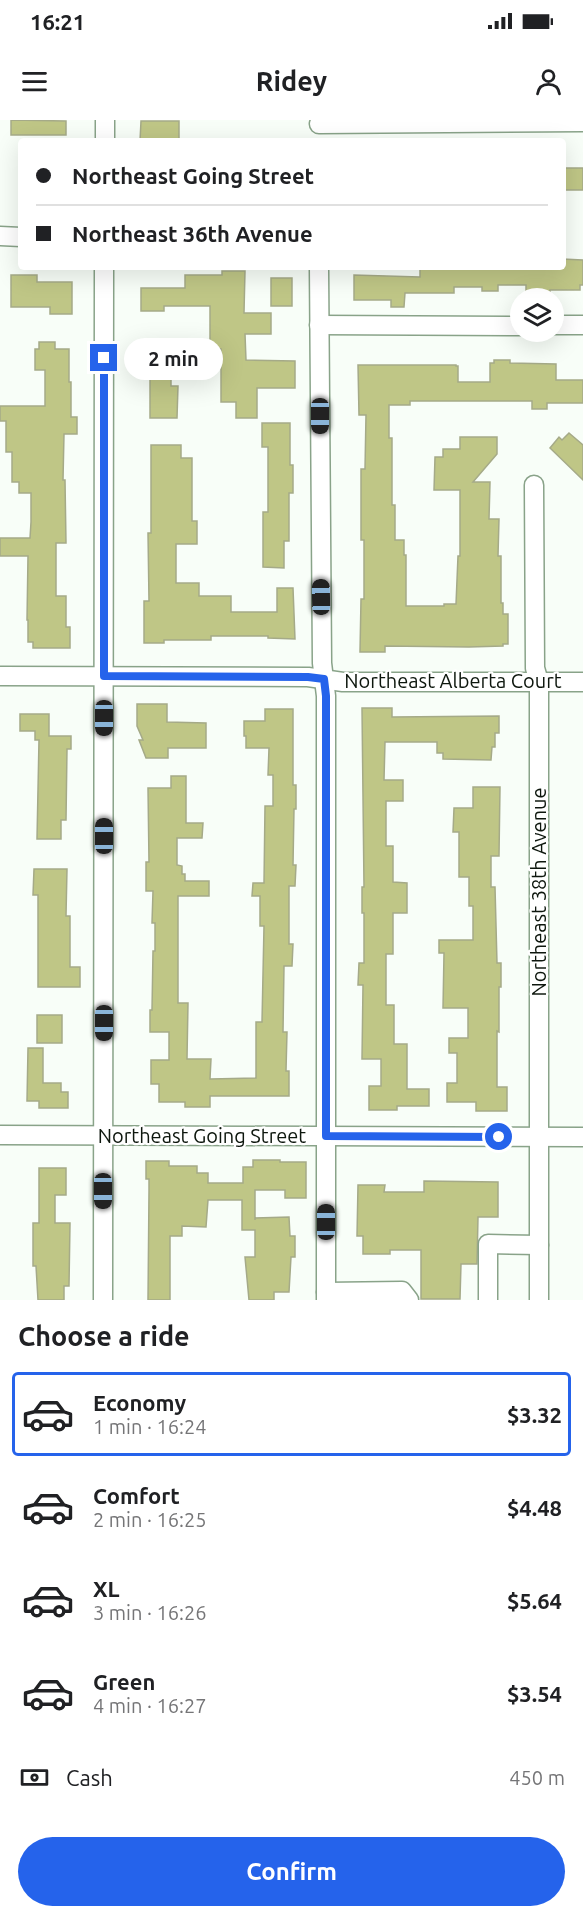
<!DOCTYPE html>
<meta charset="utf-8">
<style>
:root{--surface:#fff;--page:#f6f6f6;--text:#202124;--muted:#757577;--line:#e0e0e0;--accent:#2563eb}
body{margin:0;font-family:Ubuntu,sans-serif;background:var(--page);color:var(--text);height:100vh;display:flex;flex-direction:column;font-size:22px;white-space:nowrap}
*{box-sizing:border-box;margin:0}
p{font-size:20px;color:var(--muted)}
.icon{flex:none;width:33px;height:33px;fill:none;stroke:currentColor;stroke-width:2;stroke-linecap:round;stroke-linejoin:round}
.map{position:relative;height:1180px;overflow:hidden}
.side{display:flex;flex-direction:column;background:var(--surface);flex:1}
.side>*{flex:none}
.banner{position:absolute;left:18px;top:18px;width:548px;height:132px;border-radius:6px;box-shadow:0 6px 24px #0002;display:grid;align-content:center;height:132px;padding:0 18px;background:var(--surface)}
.buttons{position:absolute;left:510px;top:168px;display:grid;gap:12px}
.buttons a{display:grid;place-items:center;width:54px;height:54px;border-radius:50%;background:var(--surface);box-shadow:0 6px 24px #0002;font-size:30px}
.end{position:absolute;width:27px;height:27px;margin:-14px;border:8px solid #2563eb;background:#fff;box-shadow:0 0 0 3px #fff}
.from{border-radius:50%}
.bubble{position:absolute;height:42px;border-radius:21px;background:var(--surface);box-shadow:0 6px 24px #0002;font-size:20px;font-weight:700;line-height:42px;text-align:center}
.car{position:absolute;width:18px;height:36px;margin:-18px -9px;border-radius:8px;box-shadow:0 0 4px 2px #0007;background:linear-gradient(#222 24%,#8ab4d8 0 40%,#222 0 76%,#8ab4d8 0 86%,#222 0)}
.banner b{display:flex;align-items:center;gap:21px;height:57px;font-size:22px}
.banner b+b{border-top:2px solid var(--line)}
.banner i{width:15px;height:15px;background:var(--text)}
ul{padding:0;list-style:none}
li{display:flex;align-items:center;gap:18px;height:84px;margin:0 12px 9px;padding:0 6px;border:3px solid transparent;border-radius:6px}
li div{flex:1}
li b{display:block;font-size:22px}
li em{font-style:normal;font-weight:700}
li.on{border-color:var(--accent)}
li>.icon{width:54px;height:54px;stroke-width:1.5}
h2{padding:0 18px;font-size:27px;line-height:72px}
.pay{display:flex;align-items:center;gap:15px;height:66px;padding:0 18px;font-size:22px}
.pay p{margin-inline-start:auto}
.primary-button{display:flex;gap:12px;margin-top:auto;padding:12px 18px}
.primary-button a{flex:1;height:69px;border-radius:36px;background:var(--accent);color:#fff;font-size:24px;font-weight:700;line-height:69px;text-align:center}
.status{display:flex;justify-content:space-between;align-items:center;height:42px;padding:0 30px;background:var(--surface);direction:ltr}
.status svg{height:16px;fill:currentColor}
header{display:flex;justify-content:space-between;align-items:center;height:78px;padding:0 18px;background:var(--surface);font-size:27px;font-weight:700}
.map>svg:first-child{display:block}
.building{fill:#bfc686;stroke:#a5aa88;stroke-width:1.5}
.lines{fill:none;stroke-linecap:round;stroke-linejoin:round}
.minor-casing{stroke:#89a389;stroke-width:21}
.minor{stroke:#fff;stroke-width:18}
.route{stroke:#2563eb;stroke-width:8}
.labels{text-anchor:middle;stroke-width:4.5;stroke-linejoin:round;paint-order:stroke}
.street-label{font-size:20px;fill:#0d160d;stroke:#fff}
</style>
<div class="status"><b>16:21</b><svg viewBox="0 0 49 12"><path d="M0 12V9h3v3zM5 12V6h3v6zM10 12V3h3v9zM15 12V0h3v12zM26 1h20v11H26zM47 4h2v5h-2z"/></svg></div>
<header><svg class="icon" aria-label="menu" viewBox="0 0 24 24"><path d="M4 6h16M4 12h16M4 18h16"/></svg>Ridey<svg class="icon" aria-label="person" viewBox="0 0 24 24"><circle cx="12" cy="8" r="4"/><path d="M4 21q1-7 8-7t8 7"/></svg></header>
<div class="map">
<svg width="583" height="1180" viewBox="0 0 583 1180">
<rect width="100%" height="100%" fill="#f8fef8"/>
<!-- building -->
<g class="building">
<polygon points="11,0 66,1 66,15 11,15"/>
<polygon points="141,1 179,1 179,21 140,21"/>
<rect x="562" y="48" width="21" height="22"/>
<polygon points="562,139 583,140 583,165 580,165 580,170 550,170 550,174 526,174 526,165 498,165 498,171 482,171 482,167 454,167 454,173 405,173 404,187 391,187 391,180 354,180 354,155 420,157 420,147 561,148 562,147"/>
<polygon points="222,151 245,151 244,193 271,193 271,214 245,214 246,240 295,241 295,268 257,268 257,298 236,298 236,282 221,282 221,229 210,228 210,186 164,186 164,191 141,191 141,168 185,168 185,155 222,155"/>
<polygon points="11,155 37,155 37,162 72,162 72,194 50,194 50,187 11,187"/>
<rect x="271" y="158" width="21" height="28"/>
<polygon points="39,222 55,222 55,229 69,229 69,262 71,262 71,297 77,297 77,314 64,314 63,360 65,360 66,423 56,423 56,476 66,476 66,507 70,507 70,528 33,528 33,522 28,522 28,500 27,500 28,436 0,436 0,418 30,418 31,402 31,373 19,373 19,362 12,362 12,332 6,332 6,301 0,301 0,286 45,286 45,250 35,250 35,229 39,229"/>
<polygon points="145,226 171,226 171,266 178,266 177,298 150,298 150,250 145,250"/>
<polygon points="494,240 510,240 510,243 556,244 556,260 583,260 583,283 547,283 547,289 532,289 532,281 410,281 410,285 389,285 389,318 392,318 392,385 395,385 395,420 404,420 404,435 406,435 406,486 444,486 444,484 456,484 458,436 460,436 460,370 434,370 435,337 443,337 443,329 460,329 460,317 497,317 497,334 473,362 490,362 489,399 499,399 498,436 501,436 501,483 503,483 503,494 508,494 508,524 503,524 503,526 469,527 385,526 385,532 360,532 361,479 364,479 364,420 361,420 361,349 365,349 366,295 359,295 358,245 456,245 456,246 458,246 458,262 490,262 490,243 494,243"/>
<polygon points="262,303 290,303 290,345 293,345 293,373 289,373 289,421 284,421 284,448 263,447 263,392 268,392 268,327 262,327"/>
<polygon points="569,313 583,325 583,360 550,328 559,317 562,320"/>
<polygon points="151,325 181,325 181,338 192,338 192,401 197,401 197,424 176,424 176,463 199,463 199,476 231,476 231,492 277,492 277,468 293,468 295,519 268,518 268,516 211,516 211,520 164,520 164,523 144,523 144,481 149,481 148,413 151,413"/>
<polygon points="137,584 167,584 167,602 206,603 206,628 168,628 168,638 146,638 139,620 143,620 137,606"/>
<polygon points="362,588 392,588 392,597 499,596 499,613 495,613 495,627 492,627 491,640 443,639 443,633 437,633 437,622 385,622 384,660 403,660 403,681 386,681 386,726 393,726 393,762 407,763 407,793 393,793 393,834 386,834 386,885 394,885 394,924 407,924 407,969 429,969 429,986 397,986 397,990 369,990 369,966 381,966 381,939 362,939 363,865 358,865 359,843 364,843 364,793 362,793 362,767 364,767"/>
<polygon points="265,589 293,589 293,665 296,665 296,689 294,689 293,745 296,745 295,766 289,766 289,824 293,824 292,846 284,846 283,912 287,912 286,951 289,951 289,976 210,976 210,987 185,987 185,982 159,982 159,964 151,964 151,940 169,940 169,912 150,912 150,890 152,890 153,831 155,831 155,803 152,803 153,771 146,771 146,742 149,742 148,668 171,668 171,656 186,656 186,703 203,703 202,718 177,718 177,745 182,746 182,754 185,754 185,761 209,761 209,776 178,776 178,883 188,883 187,939 211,939 210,959 256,958 256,902 262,902 264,806 260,806 260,776 252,776 253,763 264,763 265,686 273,686 273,655 268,655 269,628 246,628 246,616 244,616 244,601 265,601"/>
<polygon points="20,594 49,594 49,616 71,616 71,629 67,629 66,700 61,700 61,719 37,719 39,620 35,620 35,611 20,611"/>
<polygon points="473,667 500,667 499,736 491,736 491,767 495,767 497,843 501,843 501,867 499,867 499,912 497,911 497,967 507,967 507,991 476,991 476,982 447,982 447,963 457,963 457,933 449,933 449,918 468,918 468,888 443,888 444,833 439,833 439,820 473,820 473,786 469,786 469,757 459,757 459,712 453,712 454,688 473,688"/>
<polygon points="34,749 67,749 66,796 70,796 70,847 80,847 80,867 38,867 38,775 33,775"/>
<rect x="37" y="895" width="25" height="28"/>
<polygon points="28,928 43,928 43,963 61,963 61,972 68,972 68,988 39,988 39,981 27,981"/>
<polygon points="253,1040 280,1040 280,1042 306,1042 306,1078 285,1078 285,1070 255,1070 255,1100 255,1098 289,1097 290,1116 295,1116 295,1137 291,1137 289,1172 274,1172 274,1180 249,1180 245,1137 255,1137 255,1110 242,1110 242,1080 208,1080 206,1107 182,1106 182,1116 170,1116 170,1180 148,1180 149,1071 149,1059 146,1059 146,1041 169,1041 169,1046 197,1046 197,1053 208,1053 208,1063 243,1063 243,1047 253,1047"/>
<polygon points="39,1048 66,1048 66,1075 55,1075 55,1103 70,1103 69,1166 64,1166 64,1180 38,1180 36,1146 33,1146 33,1103 39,1103"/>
<polygon points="424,1061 498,1062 498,1097 478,1097 477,1144 461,1144 460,1179 421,1179 421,1130 390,1130 390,1134 363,1134 363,1116 357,1116 358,1065 385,1065 384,1072 424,1072"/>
</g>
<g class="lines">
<defs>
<g id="minor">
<polyline points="319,4 583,2"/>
<polyline points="105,21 105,0"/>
<polyline points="0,116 21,117"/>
<polyline points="319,147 322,543 326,576 326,1180"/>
<polyline points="319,205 520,206"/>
<polyline points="554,205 583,205"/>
<polyline points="534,365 535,548 539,562 539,1180"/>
<polyline points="0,556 308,557 343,562 583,562"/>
<polyline points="0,1015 583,1017"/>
<polyline points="326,1172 402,1171 409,1180"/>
<polyline points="103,1180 104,147"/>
<polyline points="488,1180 488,1124 539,1125"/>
</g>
</defs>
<!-- minor casing -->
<use href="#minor" class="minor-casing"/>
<!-- minor -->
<use href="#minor" class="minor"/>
</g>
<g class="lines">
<!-- route -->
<polyline class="route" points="104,238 104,556 308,557 324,559 326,576 326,1016 499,1017"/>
</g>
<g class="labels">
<!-- street labels -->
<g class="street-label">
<text x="453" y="568">Northeast Alberta Court</text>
<text transform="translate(539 772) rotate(-90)" y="7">Northeast 38th Avenue</text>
<text x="202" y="1023">Northeast Going Street</text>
</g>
</g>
</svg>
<div class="buttons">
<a><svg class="icon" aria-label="layers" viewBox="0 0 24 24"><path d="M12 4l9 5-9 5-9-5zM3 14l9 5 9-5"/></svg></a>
</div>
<i class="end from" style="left:499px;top:1017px"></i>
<i class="end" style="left:104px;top:238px"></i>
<div class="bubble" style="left:124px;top:218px;width:99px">2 min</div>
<i class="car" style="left:320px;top:296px;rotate:180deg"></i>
<i class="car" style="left:321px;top:477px;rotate:359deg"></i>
<i class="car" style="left:104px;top:598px;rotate:180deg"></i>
<i class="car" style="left:104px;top:716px;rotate:0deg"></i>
<i class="car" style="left:104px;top:903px;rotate:180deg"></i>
<i class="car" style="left:103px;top:1071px;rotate:180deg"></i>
<i class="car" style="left:326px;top:1102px;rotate:0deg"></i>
<div class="banner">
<b><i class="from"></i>Northeast Going Street</b>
<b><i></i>Northeast 36th Avenue</b>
</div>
</div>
<section class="side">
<h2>Choose a ride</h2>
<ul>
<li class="on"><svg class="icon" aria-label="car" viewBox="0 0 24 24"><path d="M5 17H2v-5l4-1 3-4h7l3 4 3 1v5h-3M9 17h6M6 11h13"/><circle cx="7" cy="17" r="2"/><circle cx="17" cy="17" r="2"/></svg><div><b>Economy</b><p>1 min · 16:24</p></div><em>$3.32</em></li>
<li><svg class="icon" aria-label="car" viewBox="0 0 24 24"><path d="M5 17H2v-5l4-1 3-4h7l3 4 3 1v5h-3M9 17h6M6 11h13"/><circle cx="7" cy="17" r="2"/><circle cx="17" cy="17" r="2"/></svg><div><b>Comfort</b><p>2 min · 16:25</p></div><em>$4.48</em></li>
<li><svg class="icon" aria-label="car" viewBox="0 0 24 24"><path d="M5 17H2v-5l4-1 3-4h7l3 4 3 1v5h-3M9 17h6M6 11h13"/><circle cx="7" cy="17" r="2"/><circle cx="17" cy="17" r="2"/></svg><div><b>XL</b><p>3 min · 16:26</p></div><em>$5.64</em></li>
<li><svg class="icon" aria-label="car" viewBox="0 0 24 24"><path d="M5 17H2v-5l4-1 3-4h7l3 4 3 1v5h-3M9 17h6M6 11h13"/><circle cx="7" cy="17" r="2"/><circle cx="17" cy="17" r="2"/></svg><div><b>Green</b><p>4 min · 16:27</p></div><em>$3.54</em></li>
</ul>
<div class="pay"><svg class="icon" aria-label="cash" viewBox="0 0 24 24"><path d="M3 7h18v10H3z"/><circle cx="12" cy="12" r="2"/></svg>Cash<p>450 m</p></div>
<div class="primary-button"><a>Confirm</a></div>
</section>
